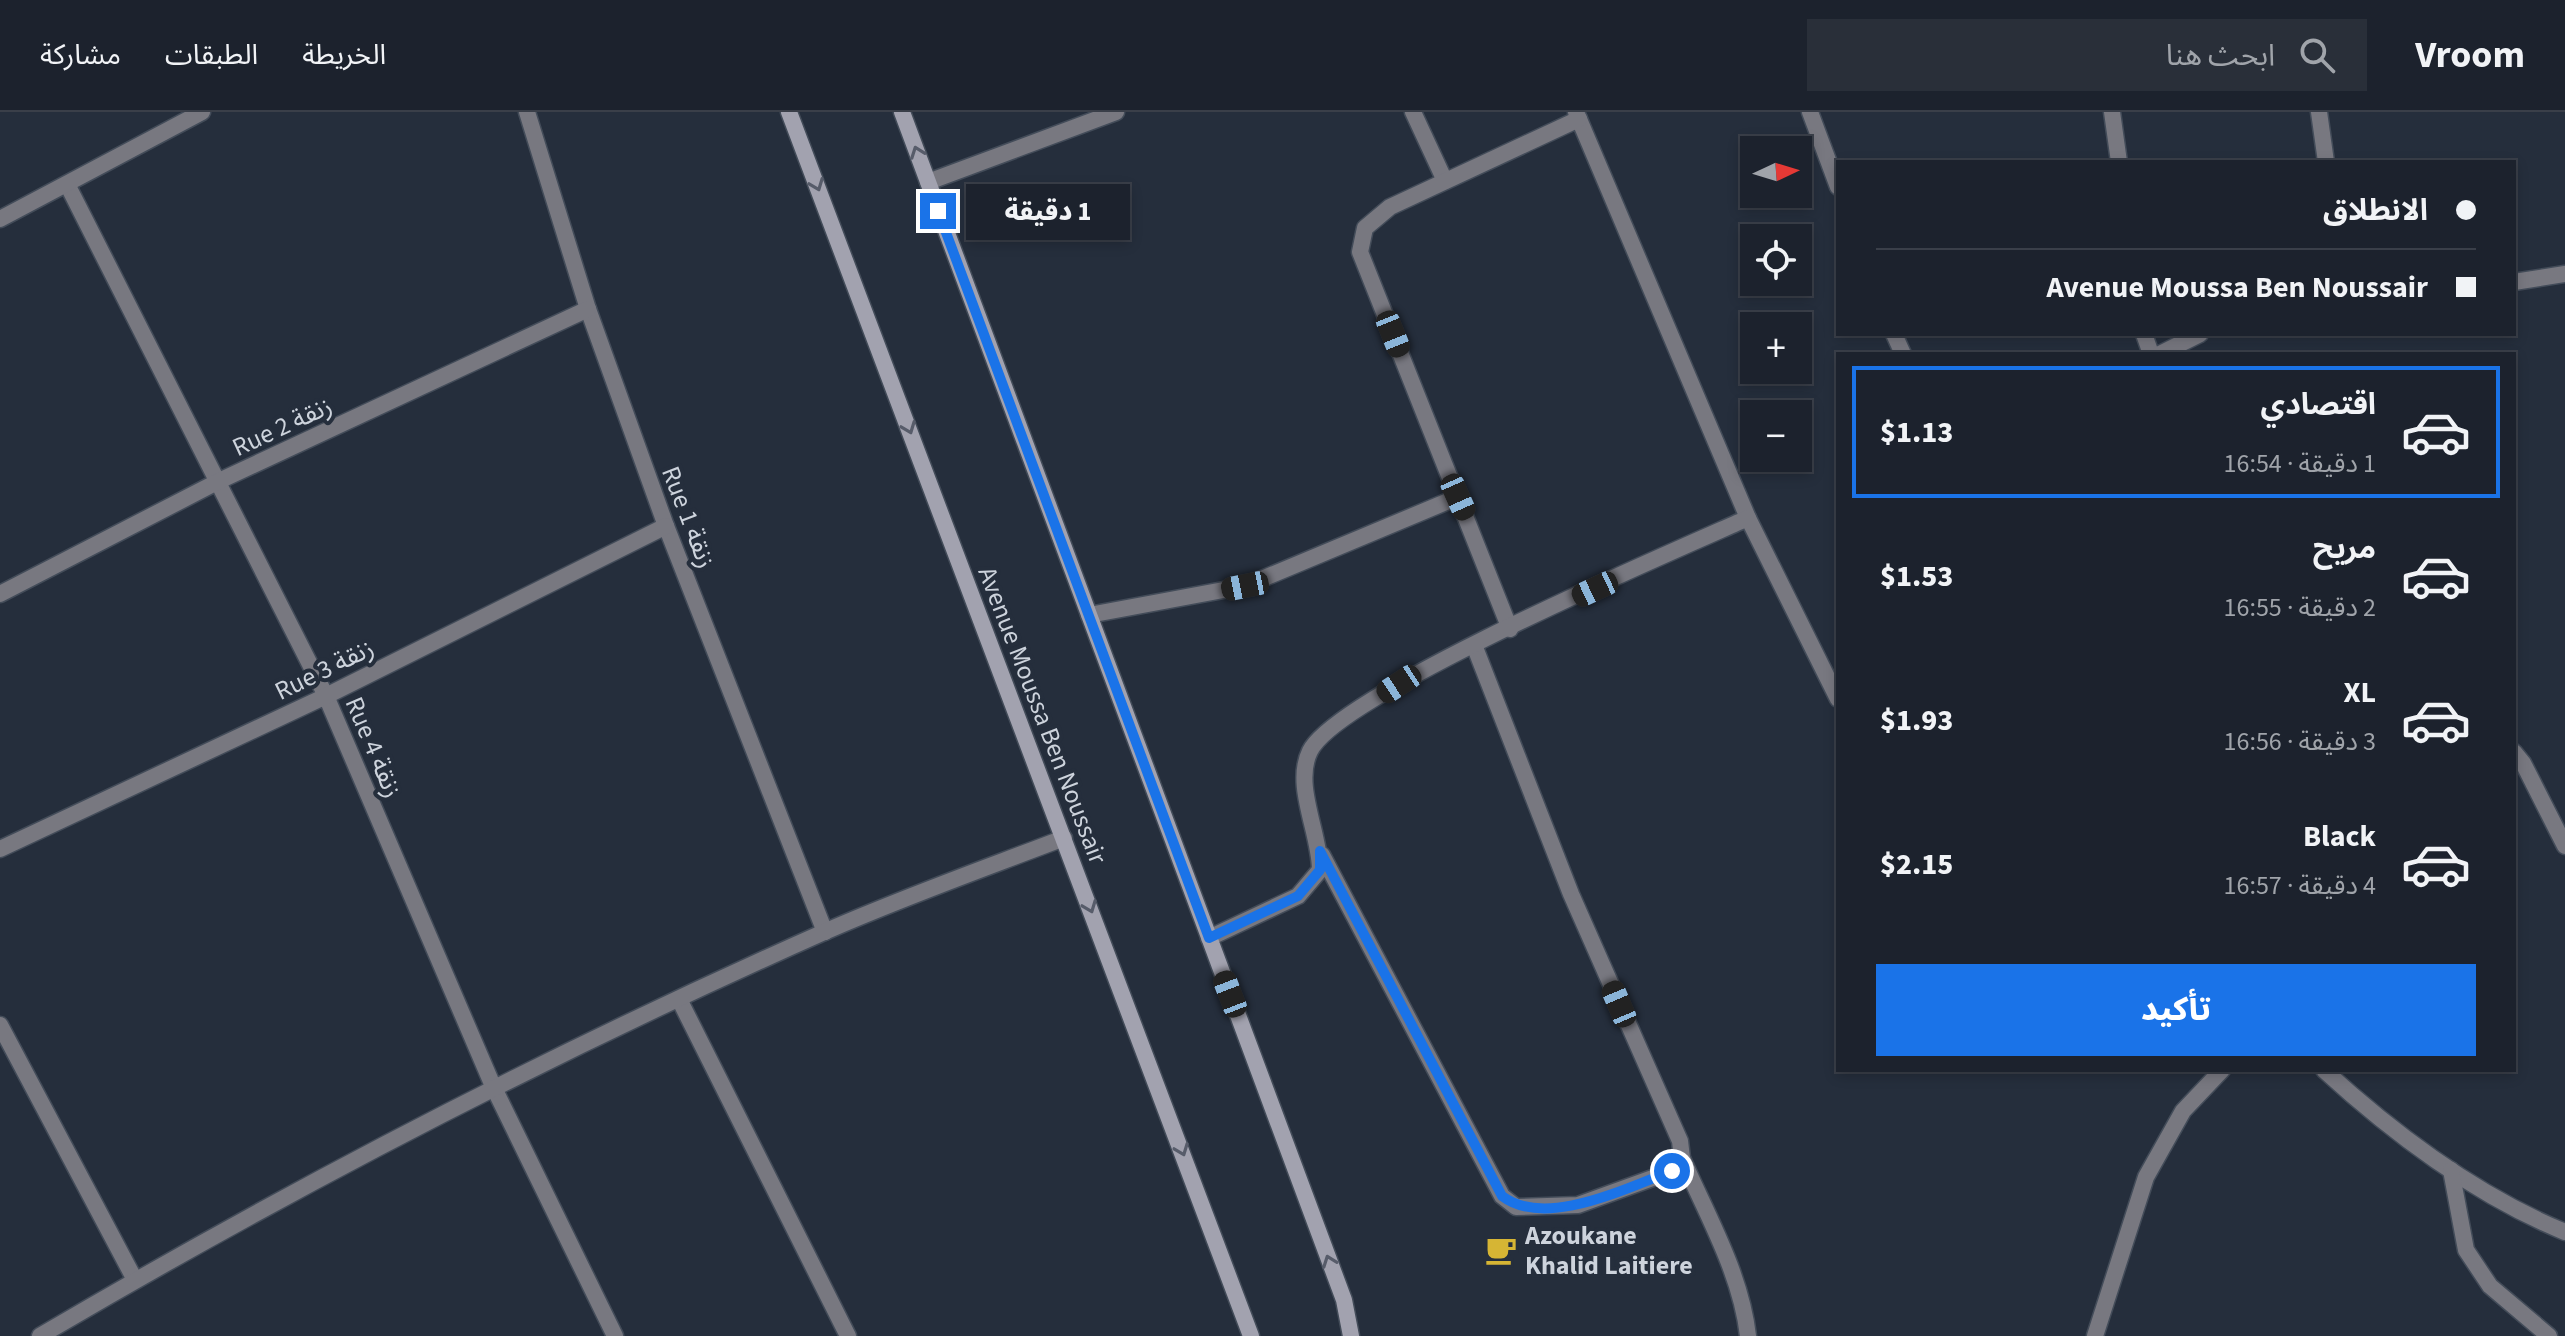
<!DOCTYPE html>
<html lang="ar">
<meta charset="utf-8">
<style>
:root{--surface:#1c222d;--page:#292f39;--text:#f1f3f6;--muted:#a0a4aa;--line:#3a3f49;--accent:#1a73e8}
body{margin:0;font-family:"Source Sans 3","Noto Sans Arabic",sans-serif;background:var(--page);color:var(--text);direction:rtl;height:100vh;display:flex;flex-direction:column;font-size:30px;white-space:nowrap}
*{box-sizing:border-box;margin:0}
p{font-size:26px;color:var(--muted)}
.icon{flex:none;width:44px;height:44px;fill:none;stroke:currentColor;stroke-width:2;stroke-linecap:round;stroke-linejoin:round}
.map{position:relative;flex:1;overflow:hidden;direction:ltr}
.side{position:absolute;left:1836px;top:240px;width:680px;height:720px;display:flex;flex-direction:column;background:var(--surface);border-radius:0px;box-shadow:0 4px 12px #0003,0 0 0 2px var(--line);direction:rtl}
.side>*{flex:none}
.guide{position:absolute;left:1836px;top:48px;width:680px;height:176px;border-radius:0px;box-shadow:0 4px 12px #0003,0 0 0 2px var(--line);direction:rtl;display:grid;align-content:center;height:176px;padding:0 40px;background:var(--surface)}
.needle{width:52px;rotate:86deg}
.tools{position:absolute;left:1740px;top:24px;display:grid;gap:16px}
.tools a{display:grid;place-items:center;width:72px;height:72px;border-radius:0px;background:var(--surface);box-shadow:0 4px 12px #0003,0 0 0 2px var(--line);font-size:40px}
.end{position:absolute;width:36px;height:36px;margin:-18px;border:10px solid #1a73e8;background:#fff;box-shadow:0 0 0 4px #fff}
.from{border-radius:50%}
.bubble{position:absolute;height:56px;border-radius:0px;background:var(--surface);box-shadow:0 4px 12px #0003,0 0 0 2px var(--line);font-size:26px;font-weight:800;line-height:56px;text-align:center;direction:rtl}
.car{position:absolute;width:24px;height:48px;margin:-24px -12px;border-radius:10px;box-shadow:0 0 6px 2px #0007;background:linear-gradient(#222 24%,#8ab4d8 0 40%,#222 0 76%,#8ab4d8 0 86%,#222 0)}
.guide b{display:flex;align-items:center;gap:28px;height:76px;font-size:30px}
.guide b+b{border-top:2px solid var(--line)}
.guide i{width:20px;height:20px;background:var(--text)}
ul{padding:14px 0 0;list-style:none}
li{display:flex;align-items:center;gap:24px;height:132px;margin:0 16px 12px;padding:0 24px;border:4px solid transparent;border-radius:0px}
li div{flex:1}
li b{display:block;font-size:30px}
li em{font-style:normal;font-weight:800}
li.on{border-color:var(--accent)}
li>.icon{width:72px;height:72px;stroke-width:1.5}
.primary-button{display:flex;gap:16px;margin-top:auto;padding:16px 40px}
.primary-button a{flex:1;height:92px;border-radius:0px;background:var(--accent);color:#fff;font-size:32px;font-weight:800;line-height:92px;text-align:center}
header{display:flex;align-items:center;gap:48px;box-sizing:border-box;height:112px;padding:0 40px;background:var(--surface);border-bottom:2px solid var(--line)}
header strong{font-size:38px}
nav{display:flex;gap:44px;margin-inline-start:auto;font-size:28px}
.search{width:560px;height:72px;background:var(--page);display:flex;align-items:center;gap:20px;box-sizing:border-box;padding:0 28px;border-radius:0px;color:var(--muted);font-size:30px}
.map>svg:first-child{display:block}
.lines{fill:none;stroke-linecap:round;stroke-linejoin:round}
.street-casing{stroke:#434c59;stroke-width:19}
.secondary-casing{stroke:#434c59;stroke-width:19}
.street{stroke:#787880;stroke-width:16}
.secondary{stroke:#a2a2af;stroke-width:16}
.oneway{stroke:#575c6a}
.route{stroke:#1a73e8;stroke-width:10}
.labels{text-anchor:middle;stroke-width:8;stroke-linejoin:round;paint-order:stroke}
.street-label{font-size:26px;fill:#cdd3dc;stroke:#252e3c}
.poi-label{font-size:26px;font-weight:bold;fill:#cdd3dc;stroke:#252e3c;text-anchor:start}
</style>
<header>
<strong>Vroom</strong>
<div class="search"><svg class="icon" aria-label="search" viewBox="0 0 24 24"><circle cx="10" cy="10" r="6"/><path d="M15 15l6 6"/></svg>ابحث هنا</div>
<nav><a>الخريطة</a><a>الطبقات</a><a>مشاركة</a></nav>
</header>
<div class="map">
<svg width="2565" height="1224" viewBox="0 0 2565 1224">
<rect width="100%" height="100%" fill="#252e3c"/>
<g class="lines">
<defs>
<g id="street">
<polyline points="527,0 588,197 666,414 825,820"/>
<polyline points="1413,0 1445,69"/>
<polyline points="1576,0 1748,406"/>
<polyline points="1810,0 1838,75"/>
<polyline points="2112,0 2119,50"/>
<polyline points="2319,0 2326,50"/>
<polyline points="928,70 1116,0"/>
<polyline points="68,74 326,584 493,974 615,1224"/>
<polyline points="0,107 202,0"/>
<polyline points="2514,170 2565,162"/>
<polyline points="1894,222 1903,242"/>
<polyline points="2144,222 2151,242"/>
<polyline points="2160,242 2200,222"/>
<polyline points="0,482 219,369 588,197"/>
<polyline points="1089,503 1245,474 1458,385"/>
<polyline points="1510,517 1360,140 1365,116 1390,95 1579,7"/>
<path d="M1474,533L1571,782L1680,1029L1682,1046C1707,1103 1741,1162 1748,1224"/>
<polyline points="2514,640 2523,651 2565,734"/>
<polyline points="0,737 326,584 666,414"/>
<polyline points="1322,743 1502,1084 1516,1095 1578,1093 1672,1059 1682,1046"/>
<path d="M1209,826L1298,784L1320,758C1320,721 1293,673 1310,639C1338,582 1674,439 1748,406L1838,587"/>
<polyline points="679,887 848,1224"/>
<polyline points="0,913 135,1168"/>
<path d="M2324,958C2395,1023 2475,1083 2565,1120"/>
<polyline points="2451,1058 2466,1138 2490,1174 2549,1224"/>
<path d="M40,1224C293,1075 554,940 822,821C901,786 983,757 1064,726"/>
<polyline points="2095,1224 2146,1065 2183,999 2222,958"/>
</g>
<g id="secondary">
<polyline points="789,0 1251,1224"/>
<polyline points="902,0 1344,1188 1351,1224"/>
</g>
</defs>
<!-- street casing -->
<use href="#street" class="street-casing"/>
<!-- secondary casing -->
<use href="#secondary" class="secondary-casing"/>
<!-- street -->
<use href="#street" class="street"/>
<!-- secondary -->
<use href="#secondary" class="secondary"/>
</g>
<!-- one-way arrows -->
<defs><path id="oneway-chevron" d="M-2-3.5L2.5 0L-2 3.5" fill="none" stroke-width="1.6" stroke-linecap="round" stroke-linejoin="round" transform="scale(2)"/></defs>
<g class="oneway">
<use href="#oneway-chevron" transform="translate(917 40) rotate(-110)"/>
<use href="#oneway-chevron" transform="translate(817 73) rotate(69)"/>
<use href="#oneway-chevron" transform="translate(909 316) rotate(69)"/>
<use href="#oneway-chevron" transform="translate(1090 795) rotate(69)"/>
<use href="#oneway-chevron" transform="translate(1182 1038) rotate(69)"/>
<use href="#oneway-chevron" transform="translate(1329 1149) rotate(-110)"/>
</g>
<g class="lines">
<!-- route -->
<path class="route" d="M938,99L1209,826L1298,784L1320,758V739L1502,1084C1545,1117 1626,1076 1672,1059"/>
</g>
<!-- icons -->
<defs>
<symbol id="cafe-bare" viewBox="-9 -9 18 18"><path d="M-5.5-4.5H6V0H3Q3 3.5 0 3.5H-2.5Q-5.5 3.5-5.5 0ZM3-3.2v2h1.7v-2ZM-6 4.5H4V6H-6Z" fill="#d6b534" stroke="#252e3c" stroke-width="2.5" paint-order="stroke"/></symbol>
</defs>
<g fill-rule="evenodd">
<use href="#cafe-bare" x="1479" y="1116" width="44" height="44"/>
</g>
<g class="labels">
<!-- street labels -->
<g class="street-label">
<text transform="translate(282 314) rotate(-25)" y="9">Rue 2 زنقة</text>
<text transform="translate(689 405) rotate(69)" y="9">Rue 1 زنقة</text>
<text transform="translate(324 557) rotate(-26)" y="9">Rue 3 زنقة</text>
<text transform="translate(1043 603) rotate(69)" y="9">Avenue Moussa Ben Noussair</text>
<text transform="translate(374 635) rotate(67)" y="9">Rue 4 زنقة</text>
</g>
<!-- poi labels -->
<g class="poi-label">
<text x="1525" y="1132">Azoukane<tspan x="1525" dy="30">Khalid Laitiere</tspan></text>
</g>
</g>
</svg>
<div class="tools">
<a><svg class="needle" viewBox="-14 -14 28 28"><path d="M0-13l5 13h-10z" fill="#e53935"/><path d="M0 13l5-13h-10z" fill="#a0a4aa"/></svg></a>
<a><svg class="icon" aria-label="locate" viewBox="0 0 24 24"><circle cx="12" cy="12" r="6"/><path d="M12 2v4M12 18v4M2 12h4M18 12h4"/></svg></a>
<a>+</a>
<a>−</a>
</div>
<i class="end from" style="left:1672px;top:1059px"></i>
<i class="end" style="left:938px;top:99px"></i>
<div class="bubble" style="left:966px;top:72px;width:164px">1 دقيقة</div>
<i class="car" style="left:1393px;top:222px;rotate:158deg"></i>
<i class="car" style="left:1458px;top:385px;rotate:156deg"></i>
<i class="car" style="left:1245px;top:474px;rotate:259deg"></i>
<i class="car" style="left:1595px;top:477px;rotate:245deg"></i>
<i class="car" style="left:1399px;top:572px;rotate:237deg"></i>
<i class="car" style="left:1230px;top:882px;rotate:339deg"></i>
<i class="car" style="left:1619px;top:892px;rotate:337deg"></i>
<div class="guide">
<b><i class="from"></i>الانطلاق</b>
<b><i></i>Avenue Moussa Ben Noussair</b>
</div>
<section class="side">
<ul>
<li class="on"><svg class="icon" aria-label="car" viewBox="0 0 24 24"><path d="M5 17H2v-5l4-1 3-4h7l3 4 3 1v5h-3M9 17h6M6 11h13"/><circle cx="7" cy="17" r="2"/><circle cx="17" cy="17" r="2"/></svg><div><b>اقتصادي</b><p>1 دقيقة · 16:54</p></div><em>$1.13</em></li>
<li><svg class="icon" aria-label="car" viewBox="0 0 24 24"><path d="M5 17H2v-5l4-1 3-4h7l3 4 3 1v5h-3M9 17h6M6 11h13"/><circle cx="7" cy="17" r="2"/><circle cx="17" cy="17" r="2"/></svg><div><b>مريح</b><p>2 دقيقة · 16:55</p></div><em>$1.53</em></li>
<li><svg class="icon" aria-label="car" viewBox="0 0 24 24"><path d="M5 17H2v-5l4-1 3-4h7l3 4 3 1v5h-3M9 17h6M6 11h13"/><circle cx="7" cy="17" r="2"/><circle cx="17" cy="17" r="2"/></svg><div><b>XL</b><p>3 دقيقة · 16:56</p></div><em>$1.93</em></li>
<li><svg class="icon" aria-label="car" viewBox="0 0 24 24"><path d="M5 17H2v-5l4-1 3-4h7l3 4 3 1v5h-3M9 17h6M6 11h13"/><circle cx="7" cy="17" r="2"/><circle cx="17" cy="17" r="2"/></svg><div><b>Black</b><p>4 دقيقة · 16:57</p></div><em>$2.15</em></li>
</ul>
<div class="primary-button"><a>تأكيد</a></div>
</section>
</div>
